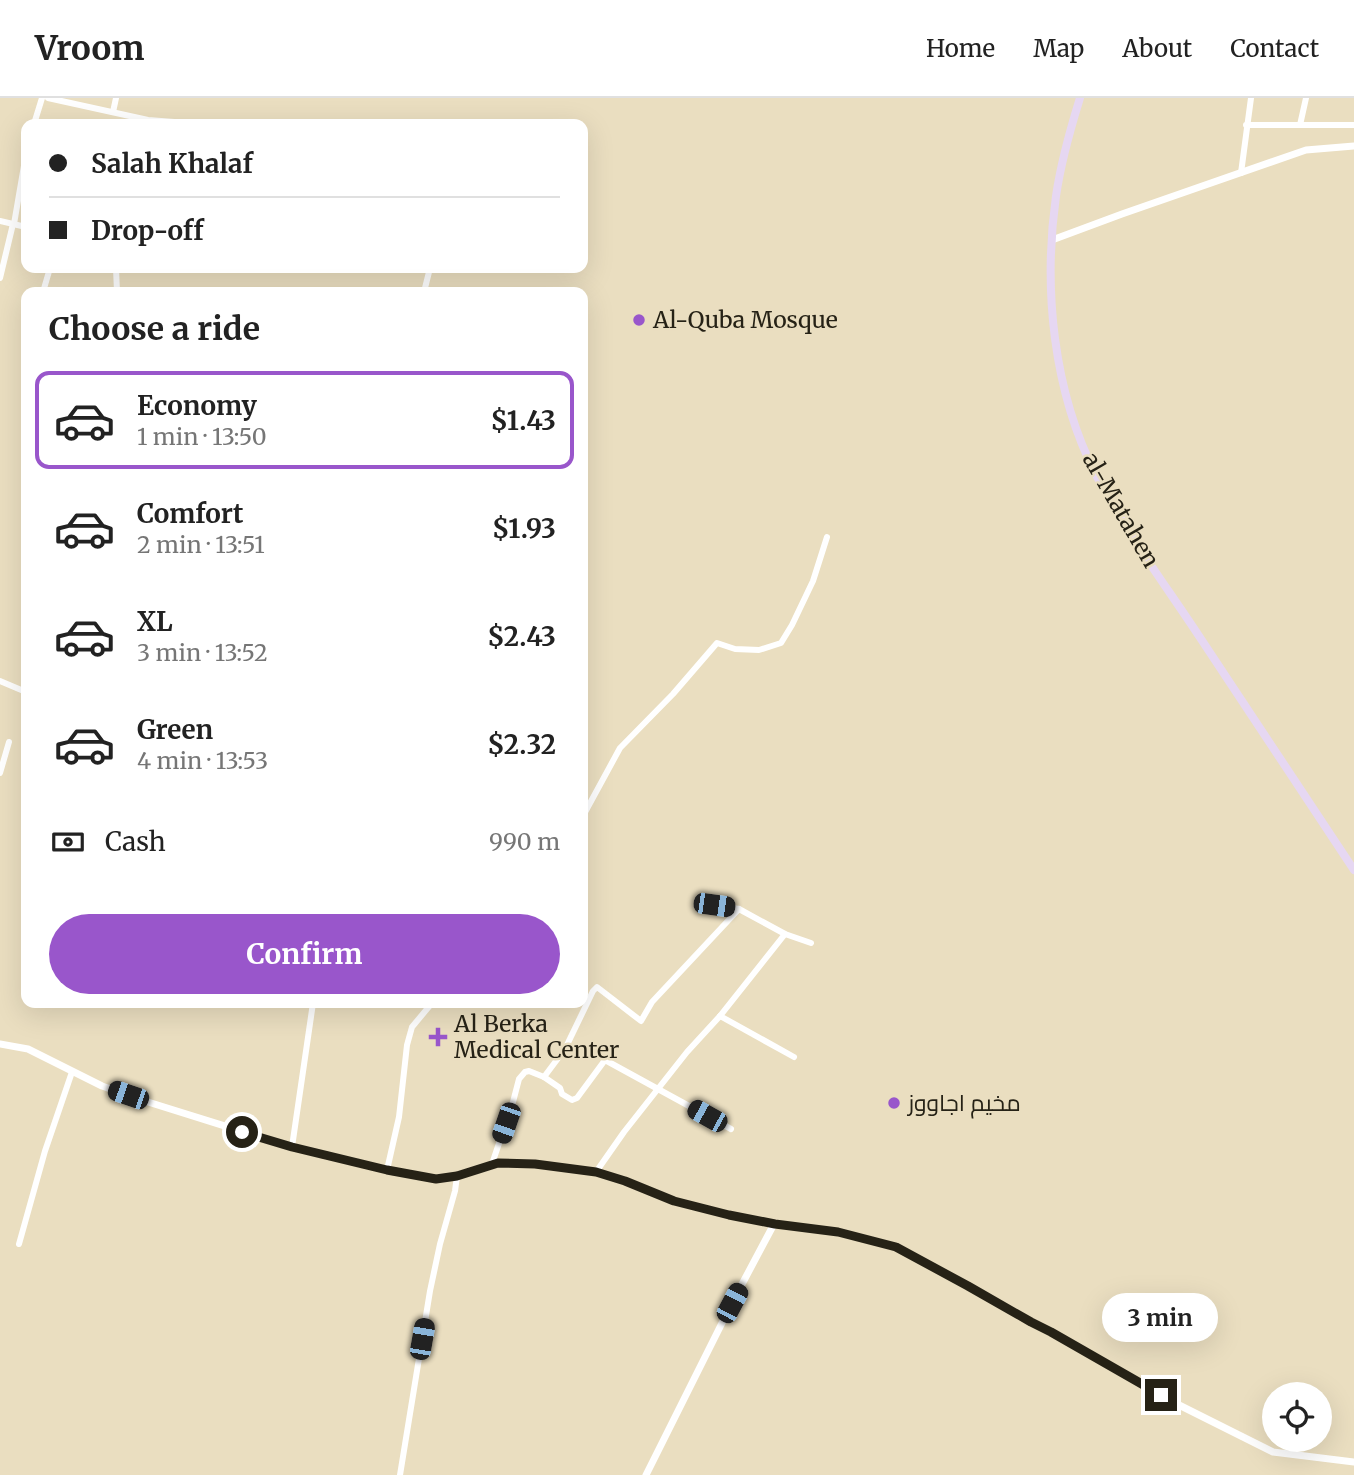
<!DOCTYPE html>
<meta charset="utf-8">
<style>
:root{--surface:#fff;--page:#f2f2f2;--text:#222;--muted:#767676;--line:#e0e0e0;--accent:#9956cb}
body{margin:0;font-family:Merriweather,Cairo,serif;background:var(--page);color:var(--text);height:100vh;display:flex;flex-direction:column;font-size:26px;white-space:nowrap}
*{box-sizing:border-box;margin:0}
p{font-size:23px;color:var(--muted)}
.icon{flex:none;width:38px;height:38px;fill:none;stroke:currentColor;stroke-width:2;stroke-linecap:round;stroke-linejoin:round}
.map{position:relative;flex:1;overflow:hidden}
.drawer{position:absolute;left:21px;top:189px;width:567px;height:721px;display:flex;flex-direction:column;background:var(--surface);border-radius:14px;box-shadow:0 7px 28px #0002}
.drawer>*{flex:none}
.guide{position:absolute;left:21px;top:21px;width:567px;height:154px;border-radius:14px;box-shadow:0 7px 28px #0002;display:grid;align-content:center;height:154px;padding:0 28px;background:var(--surface)}
.tools{position:absolute;left:1262px;top:1284px;display:grid;gap:14px}
.tools a{display:grid;place-items:center;width:70px;height:70px;border-radius:50%;background:var(--surface);box-shadow:0 7px 28px #0002;font-size:35px}
.end{position:absolute;width:32px;height:32px;margin:-16px;border:9px solid #262216;background:#fff;box-shadow:0 0 0 4px #fff}
.from{border-radius:50%}
.bubble{position:absolute;height:49px;border-radius:24px;background:var(--surface);box-shadow:0 7px 28px #0002;font-size:23px;font-weight:700;line-height:49px;text-align:center}
.car{position:absolute;width:21px;height:42px;margin:-21px -10px;border-radius:9px;box-shadow:0 0 5px 2px #0007;background:linear-gradient(#222 24%,#8ab4d8 0 40%,#222 0 76%,#8ab4d8 0 86%,#222 0)}
.guide b{display:flex;align-items:center;gap:24px;height:66px;font-size:26px}
.guide b+b{border-top:2px solid var(--line)}
.guide i{width:18px;height:18px;background:var(--text)}
ul{padding:0;list-style:none}
li{display:flex;align-items:center;gap:21px;height:98px;margin:0 14px 10px;padding:0 14px;border:4px solid transparent;border-radius:14px}
li div{flex:1}
li b{display:block;font-size:26px}
li em{font-style:normal;font-weight:700}
li.active{border-color:var(--accent)}
li>.icon{width:63px;height:63px;stroke-width:1.5}
h2{padding:0 28px;font-size:32px;line-height:84px}
.pay{display:flex;align-items:center;gap:18px;height:77px;padding:0 28px;font-size:26px}
.pay p{margin-inline-start:auto}
.cta{display:flex;gap:14px;margin-top:auto;padding:14px 28px}
.cta a{flex:1;height:80px;border-radius:42px;background:var(--accent);color:#fff;font-size:28px;font-weight:700;line-height:80px;text-align:center}
header{display:flex;align-items:center;gap:42px;box-sizing:border-box;height:98px;padding:0 35px;background:var(--surface);border-bottom:2px solid var(--line)}
header strong{font-size:33px}
nav{display:flex;gap:38px;margin-inline-start:auto;font-size:24px}
.map>svg:first-child{display:block}
.lines{fill:none;stroke-linecap:round;stroke-linejoin:round}
.minor{stroke:#fff;stroke-width:6}
.tertiary{stroke:#fff;stroke-width:7}
.secondary{stroke:#e6d7f2;stroke-width:8}
.route{stroke:#262216;stroke-width:9}
.poi-dot{fill:#9956cb;stroke:#eadec0;stroke-width:2.5}
.labels{text-anchor:middle;stroke-width:5;stroke-linejoin:round;paint-order:stroke}
.poi-label{font-size:23px;fill:#262216;stroke:#eadec0;text-anchor:start}
.street-label{font-size:23px;fill:#262216;stroke:#eadec0}
</style>
<header>
<strong>Vroom</strong>
<nav><a>Home</a><a>Map</a><a>About</a><a>Contact</a></nav>
</header>
<div class="map">
<svg width="1354" height="1377" viewBox="0 0 1354 1377">
<rect width="100%" height="100%" fill="#eadec0"/>
<g class="lines">
<!-- minor -->
<g class="minor">
<polyline points="48,0 148,22 201,26"/>
<polyline points="113,14 116,0"/>
<polyline points="34,26 42,0"/>
<polyline points="1246,27 1354,27"/>
<polyline points="1300,27 1306,0"/>
<polyline points="1241,75 1251,0"/>
<polyline points="0,123 26,129"/>
<polyline points="14,126 26,56"/>
<polyline points="116,170 117,194"/>
<polyline points="0,180 13,126"/>
<polyline points="43,194 50,170"/>
<polyline points="424,194 430,170"/>
<polyline points="0,583 26,594"/>
<polyline points="0,675 9,644"/>
<polyline points="583,718 620,650 673,596 717,545 735,551 759,552 781,545 792,527 813,483 827,439"/>
<polyline points="714,807 739,811 785,836 811,845"/>
<polyline points="720,918 794,959"/>
<polyline points="544,979 565,951 593,893 597,889 641,923 652,904 739,811"/>
<polyline points="292,1049 313,905"/>
<polyline points="492,1066 513,1004 519,981 525,974 529,973 544,979 560,990 562,996 572,1002 577,1000 605,962 731,1031"/>
<polyline points="387,1072 399,1019 407,947 412,929 432,905"/>
<polyline points="596,1074 624,1034 687,954 720,918 785,836"/>
<polyline points="19,1146 45,1053 72,974"/>
<polyline points="400,1377 430,1193 440,1146 455,1093 457,1078"/>
</g>
<!-- tertiary -->
<g class="tertiary">
<polyline points="1052,142 1122,116 1306,52 1354,48"/>
<polyline points="0,946 28,951 102,988 148,1004 292,1049 387,1072 436,1081 457,1078 498,1065 535,1066 596,1074 625,1083 674,1103 729,1117 774,1126 838,1134 896,1149 968,1188 1031,1224 1051,1234 1179,1307 1273,1354 1354,1364"/>
<polyline points="646,1377 732,1205 774,1126"/>
</g>
<!-- secondary -->
<path class="secondary" d="M1080,0C1070,32 1061,64 1056,98C1043,190 1053,293 1096,377C1125,433 1164,485 1199,538C1250,616 1302,694 1354,772"/>
</g>
<g class="lines">
<!-- route -->
<polyline class="route" points="242,1034 292,1049 387,1072 436,1081 457,1078 498,1065 535,1066 596,1074 625,1083 674,1103 729,1117 775,1126 838,1134 896,1149 968,1188 1031,1224 1051,1234 1161,1297"/>
</g>
<!-- markers -->
<g class="poi-dot">
<circle cx="639" cy="222" r="7"/>
<path d="M434.5 928.5h7v7h7v7h-7v7h-7v-7h-7v-7h7z"/>
<circle cx="894" cy="1005" r="7"/>
</g>
<g class="labels">
<!-- poi labels -->
<g class="poi-label">
<text x="653" y="230">Al-Quba Mosque</text>
<text x="454" y="934">Al Berka<tspan x="454" dy="26">Medical Center</tspan></text>
<text x="908" y="1013">مخيم اجاووز</text>
</g>
<!-- street labels -->
<g class="street-label">
<text transform="translate(1121 412) rotate(60)" y="8">al-Matahen</text>
</g>
</g>
</svg>
<div class="tools">
<a><svg class="icon" aria-label="locate" viewBox="0 0 24 24"><circle cx="12" cy="12" r="6"/><path d="M12 2v4M12 18v4M2 12h4M18 12h4"/></svg></a>
</div>
<i class="end from" style="left:242px;top:1034px"></i>
<i class="end" style="left:1161px;top:1297px"></i>
<div class="bubble" style="left:1102px;top:1195px;width:116px">3 min</div>
<i class="car" style="left:714px;top:807px;rotate:98deg"></i>
<i class="car" style="left:128px;top:997px;rotate:289deg"></i>
<i class="car" style="left:707px;top:1018px;rotate:299deg"></i>
<i class="car" style="left:506px;top:1025px;rotate:199deg"></i>
<i class="car" style="left:732px;top:1205px;rotate:28deg"></i>
<i class="car" style="left:422px;top:1241px;rotate:10deg"></i>
<div class="guide">
<b><i class="from"></i>Salah Khalaf</b>
<b><i></i>Drop-off</b>
</div>
<section class="drawer">
<h2>Choose a ride</h2>
<ul>
<li class="active"><svg class="icon" aria-label="car" viewBox="0 0 24 24"><path d="M5 17H2v-5l4-1 3-4h7l3 4 3 1v5h-3M9 17h6M6 11h13"/><circle cx="7" cy="17" r="2"/><circle cx="17" cy="17" r="2"/></svg><div><b>Economy</b><p>1 min · 13:50</p></div><em>$1.43</em></li>
<li><svg class="icon" aria-label="car" viewBox="0 0 24 24"><path d="M5 17H2v-5l4-1 3-4h7l3 4 3 1v5h-3M9 17h6M6 11h13"/><circle cx="7" cy="17" r="2"/><circle cx="17" cy="17" r="2"/></svg><div><b>Comfort</b><p>2 min · 13:51</p></div><em>$1.93</em></li>
<li><svg class="icon" aria-label="car" viewBox="0 0 24 24"><path d="M5 17H2v-5l4-1 3-4h7l3 4 3 1v5h-3M9 17h6M6 11h13"/><circle cx="7" cy="17" r="2"/><circle cx="17" cy="17" r="2"/></svg><div><b>XL</b><p>3 min · 13:52</p></div><em>$2.43</em></li>
<li><svg class="icon" aria-label="car" viewBox="0 0 24 24"><path d="M5 17H2v-5l4-1 3-4h7l3 4 3 1v5h-3M9 17h6M6 11h13"/><circle cx="7" cy="17" r="2"/><circle cx="17" cy="17" r="2"/></svg><div><b>Green</b><p>4 min · 13:53</p></div><em>$2.32</em></li>
</ul>
<div class="pay"><svg class="icon" aria-label="cash" viewBox="0 0 24 24"><path d="M3 7h18v10H3z"/><circle cx="12" cy="12" r="2"/></svg>Cash<p>990 m</p></div>
<div class="cta"><a>Confirm</a></div>
</section>
</div>
